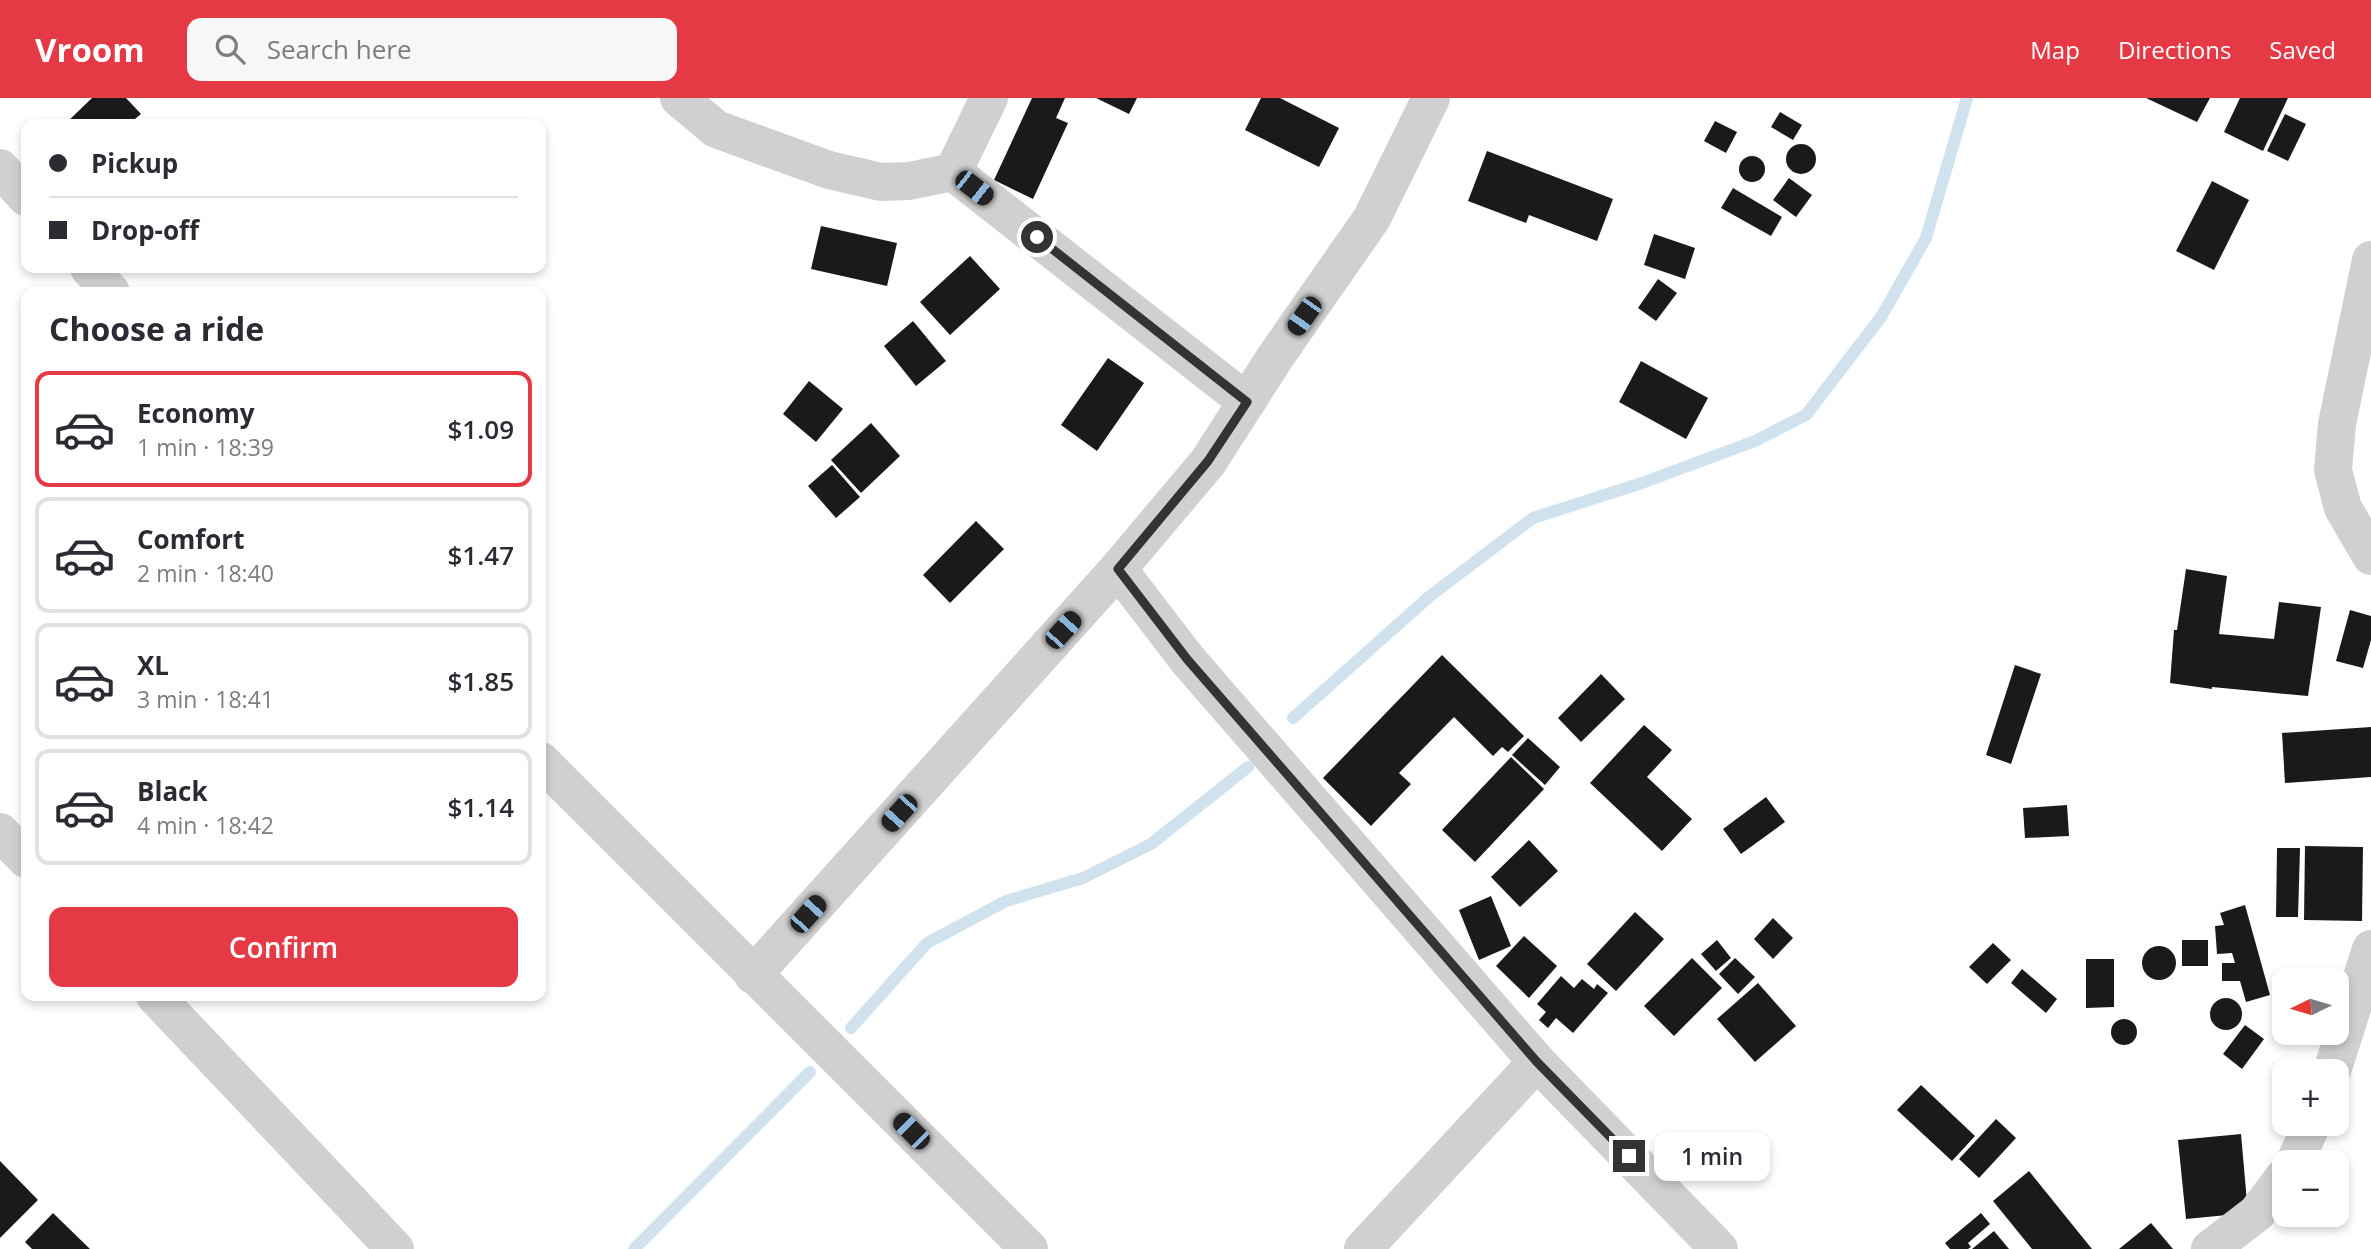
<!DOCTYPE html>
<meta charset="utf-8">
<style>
:root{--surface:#fff;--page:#f7f7f7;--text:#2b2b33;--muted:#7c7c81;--line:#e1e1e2;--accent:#e63946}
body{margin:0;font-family:"Open Sans",sans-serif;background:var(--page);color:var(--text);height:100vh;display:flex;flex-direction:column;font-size:26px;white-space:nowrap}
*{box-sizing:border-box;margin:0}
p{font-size:23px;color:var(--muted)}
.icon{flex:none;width:38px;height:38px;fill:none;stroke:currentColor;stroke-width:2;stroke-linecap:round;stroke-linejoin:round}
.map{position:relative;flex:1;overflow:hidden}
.panel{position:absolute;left:21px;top:189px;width:525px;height:714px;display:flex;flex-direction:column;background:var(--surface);border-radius:14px;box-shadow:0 4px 10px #0003}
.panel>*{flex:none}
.guide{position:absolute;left:21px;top:21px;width:525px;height:154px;border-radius:14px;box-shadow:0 4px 10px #0003;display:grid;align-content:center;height:154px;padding:0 28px;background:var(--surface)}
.needle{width:46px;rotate:265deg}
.buttons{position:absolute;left:2272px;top:870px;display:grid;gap:14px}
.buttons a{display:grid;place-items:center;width:77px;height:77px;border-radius:14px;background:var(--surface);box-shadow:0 4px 10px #0003;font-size:35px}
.end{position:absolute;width:32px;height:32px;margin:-16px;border:9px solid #333;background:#fff;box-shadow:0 0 0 4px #fff}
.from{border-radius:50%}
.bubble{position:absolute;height:49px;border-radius:14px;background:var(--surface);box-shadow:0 4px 10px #0003;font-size:23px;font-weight:600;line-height:49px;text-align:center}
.car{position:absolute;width:21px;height:42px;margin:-21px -10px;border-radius:9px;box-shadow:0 0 5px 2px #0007;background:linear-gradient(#222 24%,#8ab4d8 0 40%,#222 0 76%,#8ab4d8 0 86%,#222 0)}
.guide b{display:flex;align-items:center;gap:24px;height:66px;font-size:26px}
.guide b+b{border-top:2px solid var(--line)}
.guide i{width:18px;height:18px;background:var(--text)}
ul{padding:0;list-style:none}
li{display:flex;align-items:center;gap:21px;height:116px;margin:0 14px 10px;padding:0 14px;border:4px solid var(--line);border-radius:14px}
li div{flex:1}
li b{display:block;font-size:26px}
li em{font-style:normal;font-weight:600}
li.selected{border-color:var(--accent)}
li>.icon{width:63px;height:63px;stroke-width:1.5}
h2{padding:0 28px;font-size:32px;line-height:84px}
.primary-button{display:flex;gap:14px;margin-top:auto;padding:14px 28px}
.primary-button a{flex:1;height:80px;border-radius:14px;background:var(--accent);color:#fff;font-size:28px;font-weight:600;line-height:80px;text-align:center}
header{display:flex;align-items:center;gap:42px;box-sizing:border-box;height:98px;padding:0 35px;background:var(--accent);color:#fff}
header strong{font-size:33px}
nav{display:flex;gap:38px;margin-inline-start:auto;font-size:24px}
.search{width:490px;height:63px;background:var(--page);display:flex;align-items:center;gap:18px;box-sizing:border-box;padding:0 24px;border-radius:14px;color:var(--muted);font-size:26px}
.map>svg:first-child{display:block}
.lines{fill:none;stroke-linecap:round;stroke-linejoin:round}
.stream{stroke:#cfe2ee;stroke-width:12}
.building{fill:#1a1a1a}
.minor{stroke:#d0d0d0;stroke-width:38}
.route{stroke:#333;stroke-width:9}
</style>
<header>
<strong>Vroom</strong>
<div class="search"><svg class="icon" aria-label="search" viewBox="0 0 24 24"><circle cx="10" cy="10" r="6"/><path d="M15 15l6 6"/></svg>Search here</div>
<nav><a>Map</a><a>Directions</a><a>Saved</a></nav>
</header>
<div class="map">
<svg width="2371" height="1151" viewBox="0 0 2371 1151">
<rect width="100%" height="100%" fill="#fff"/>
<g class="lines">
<!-- stream -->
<g class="stream">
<polyline points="1293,620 1430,498 1533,420 1642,385 1755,343 1806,317 1881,219 1926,140 1967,0"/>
<polyline points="851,930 927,845 1006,803 1083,780 1151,746 1248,669"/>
<polyline points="634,1151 810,974"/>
</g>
</g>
<!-- building -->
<g class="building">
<polygon points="92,0 126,0 141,16 129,26 65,26"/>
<polygon points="1032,0 1065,0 1056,20 1068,25 1033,101 994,82"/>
<polygon points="1096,0 1137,0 1129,16"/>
<polygon points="1261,0 1280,0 1339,30 1319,69 1245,32"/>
<polygon points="2146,0 2210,0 2197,24"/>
<polygon points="2240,0 2288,0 2263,53 2224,34"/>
<polygon points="1780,14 1802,27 1793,42 1771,29"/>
<polygon points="2285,16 2306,26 2288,63 2267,53"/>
<polygon points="1715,23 1737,34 1726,55 1704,43"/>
<circle cx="1801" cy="61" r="15"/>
<polygon points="1487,53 1613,101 1597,143 1529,117 1526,125 1468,103"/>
<circle cx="1752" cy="71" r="13"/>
<polygon points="1789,80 1812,97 1796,119 1773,102"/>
<polygon points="2212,83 2249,102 2214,172 2176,153"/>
<polygon points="1733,90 1782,119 1771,138 1721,110"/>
<polygon points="821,128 897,145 887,188 811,171"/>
<polygon points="1654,136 1695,150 1685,181 1644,167"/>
<polygon points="970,158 1000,191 950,237 920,204"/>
<polygon points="1658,181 1677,195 1656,223 1638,210"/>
<polygon points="913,223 946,263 916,288 884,248"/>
<polygon points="1108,260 1144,285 1097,353 1061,327"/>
<polygon points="1641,263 1708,300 1686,341 1619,304"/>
<polygon points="809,283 843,311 816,344 783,316"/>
<polygon points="871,325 900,358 861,395 831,362"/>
<polygon points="832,367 860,399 836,420 808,388"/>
<polygon points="976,423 1004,451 950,505 923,477"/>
<polygon points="2186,471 2227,478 2219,536 2274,541 2279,504 2321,509 2308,598 2212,589 2212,591 2170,585 2174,532 2177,532"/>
<polygon points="2350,512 2371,518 2371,542 2363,570 2336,563"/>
<polygon points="1442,557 1524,638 1508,654 1502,649 1493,658 1454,619 1399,675 1411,686 1371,728 1323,680"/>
<polygon points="2015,567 2041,576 2011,666 1986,657"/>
<polygon points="1601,576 1625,601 1581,644 1558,620"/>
<polygon points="1644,627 1672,652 1647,679 1692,721 1662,753 1590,685"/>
<polygon points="2371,629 2371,679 2285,685 2282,635"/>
<polygon points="1528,640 1560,669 1545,687 1512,657"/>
<polygon points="1511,659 1544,691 1475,764 1442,732"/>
<polygon points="1766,699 1785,724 1741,756 1723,731"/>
<polygon points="2067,707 2069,738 2025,740 2023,710"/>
<polygon points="1529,742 1558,773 1520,809 1491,779"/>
<polygon points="2305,748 2363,749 2362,823 2304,822"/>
<polygon points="2277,750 2300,750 2298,819 2276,819"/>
<polygon points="1491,798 1511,848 1479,862 1459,812"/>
<polygon points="2245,807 2270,897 2246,904 2240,883 2222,883 2222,865 2235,865 2232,855 2217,856 2215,828 2224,827 2220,815"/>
<polygon points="1635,814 1664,841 1616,893 1587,866"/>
<polygon points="1773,820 1793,840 1773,861 1754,841"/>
<polygon points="1524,838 1557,868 1529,900 1496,868"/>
<polygon points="1717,842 1731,860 1716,873 1701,856"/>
<rect x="2182" y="842" width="26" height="26"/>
<polygon points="1993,845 2011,862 1987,886 1969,869"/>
<circle cx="2159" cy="865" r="17"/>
<polygon points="1692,860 1722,890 1674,938 1644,908"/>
<polygon points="1735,860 1755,879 1738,896 1719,876"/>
<polygon points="2086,861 2114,861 2114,909 2086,910"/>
<polygon points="2022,871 2057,901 2046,915 2011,885"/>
<polygon points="1561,878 1574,890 1582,881 1594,891 1597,886 1608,895 1573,935 1556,920 1548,930 1539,922 1546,914 1537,906"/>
<polygon points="1758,885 1796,928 1755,964 1717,921"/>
<circle cx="2226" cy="916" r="16"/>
<circle cx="2124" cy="934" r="13"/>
<polygon points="2245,927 2264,941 2242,971 2223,956"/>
<polygon points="1921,987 1975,1038 1952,1063 1897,1012"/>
<polygon points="1996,1021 2016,1040 1979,1080 1959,1061"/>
<polygon points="2241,1036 2248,1115 2186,1121 2178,1042"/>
<polygon points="0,1063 38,1102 0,1140"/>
<polygon points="2029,1073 2092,1151 2032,1151 1993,1103"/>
<polygon points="53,1115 90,1151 32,1151 25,1144"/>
<polygon points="1981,1115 1990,1126 1968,1145 1971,1149 1968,1151 1950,1151 1945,1145"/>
<polygon points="2151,1125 2173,1151 2119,1151"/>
<polygon points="1994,1133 2009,1151 1972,1151"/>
</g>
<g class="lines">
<!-- minor -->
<g class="minor">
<polyline points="679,0 716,31 829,72 881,84 909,83 953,74"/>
<polyline points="0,70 26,99"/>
<polyline points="953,74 1247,304"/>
<polyline points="953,74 989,0"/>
<polyline points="2371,162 2337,326 2333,372 2343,410 2371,458"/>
<polyline points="89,170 111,194"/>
<polyline points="1118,471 1187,561 1537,964 1719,1151"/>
<polyline points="541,663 1029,1151"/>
<polyline points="0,734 26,761"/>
<polyline points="753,877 1118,471 1208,364 1276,258 1372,120 1431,0"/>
<polyline points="155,898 395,1151"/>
<polyline points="2332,973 2371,851"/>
<polyline points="2295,1064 2312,1026"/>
<polyline points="1363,1151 1537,964"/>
<polyline points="2210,1151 2257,1115 2284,1079"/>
</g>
</g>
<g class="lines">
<!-- route -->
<polyline class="route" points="1037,139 1247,304 1208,363 1118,471 1187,561 1537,964 1629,1058"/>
</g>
</svg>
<div class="buttons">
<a><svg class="needle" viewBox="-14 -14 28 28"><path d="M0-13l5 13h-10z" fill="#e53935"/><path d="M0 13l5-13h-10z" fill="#7c7c81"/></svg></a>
<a>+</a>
<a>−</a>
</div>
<i class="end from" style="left:1037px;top:139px"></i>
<i class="end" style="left:1629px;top:1058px"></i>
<div class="bubble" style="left:1654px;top:1034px;width:116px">1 min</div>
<i class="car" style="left:974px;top:90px;rotate:128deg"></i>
<i class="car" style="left:1304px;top:218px;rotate:215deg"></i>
<i class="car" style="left:1063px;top:532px;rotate:42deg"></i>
<i class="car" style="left:899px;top:715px;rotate:222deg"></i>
<i class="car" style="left:808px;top:816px;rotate:42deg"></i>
<i class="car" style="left:911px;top:1033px;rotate:315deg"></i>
<div class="guide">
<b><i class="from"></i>Pickup</b>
<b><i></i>Drop-off</b>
</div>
<section class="panel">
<h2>Choose a ride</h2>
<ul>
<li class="selected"><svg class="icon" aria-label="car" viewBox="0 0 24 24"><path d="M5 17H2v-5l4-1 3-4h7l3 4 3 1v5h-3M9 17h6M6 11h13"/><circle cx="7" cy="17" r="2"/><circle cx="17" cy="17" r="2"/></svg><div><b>Economy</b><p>1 min · 18:39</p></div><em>$1.09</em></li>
<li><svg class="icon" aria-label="car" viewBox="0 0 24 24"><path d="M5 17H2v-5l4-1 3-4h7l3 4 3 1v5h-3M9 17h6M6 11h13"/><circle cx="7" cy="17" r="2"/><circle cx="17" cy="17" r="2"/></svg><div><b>Comfort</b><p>2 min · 18:40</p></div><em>$1.47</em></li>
<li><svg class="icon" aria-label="car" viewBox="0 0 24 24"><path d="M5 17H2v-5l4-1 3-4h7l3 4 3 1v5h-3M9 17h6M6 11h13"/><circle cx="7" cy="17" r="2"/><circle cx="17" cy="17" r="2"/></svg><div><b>XL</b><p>3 min · 18:41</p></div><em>$1.85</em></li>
<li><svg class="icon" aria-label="car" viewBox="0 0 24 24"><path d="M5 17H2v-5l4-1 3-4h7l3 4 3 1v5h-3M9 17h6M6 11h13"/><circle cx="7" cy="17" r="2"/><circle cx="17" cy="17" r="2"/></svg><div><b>Black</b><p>4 min · 18:42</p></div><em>$1.14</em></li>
</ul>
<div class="primary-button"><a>Confirm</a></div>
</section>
</div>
